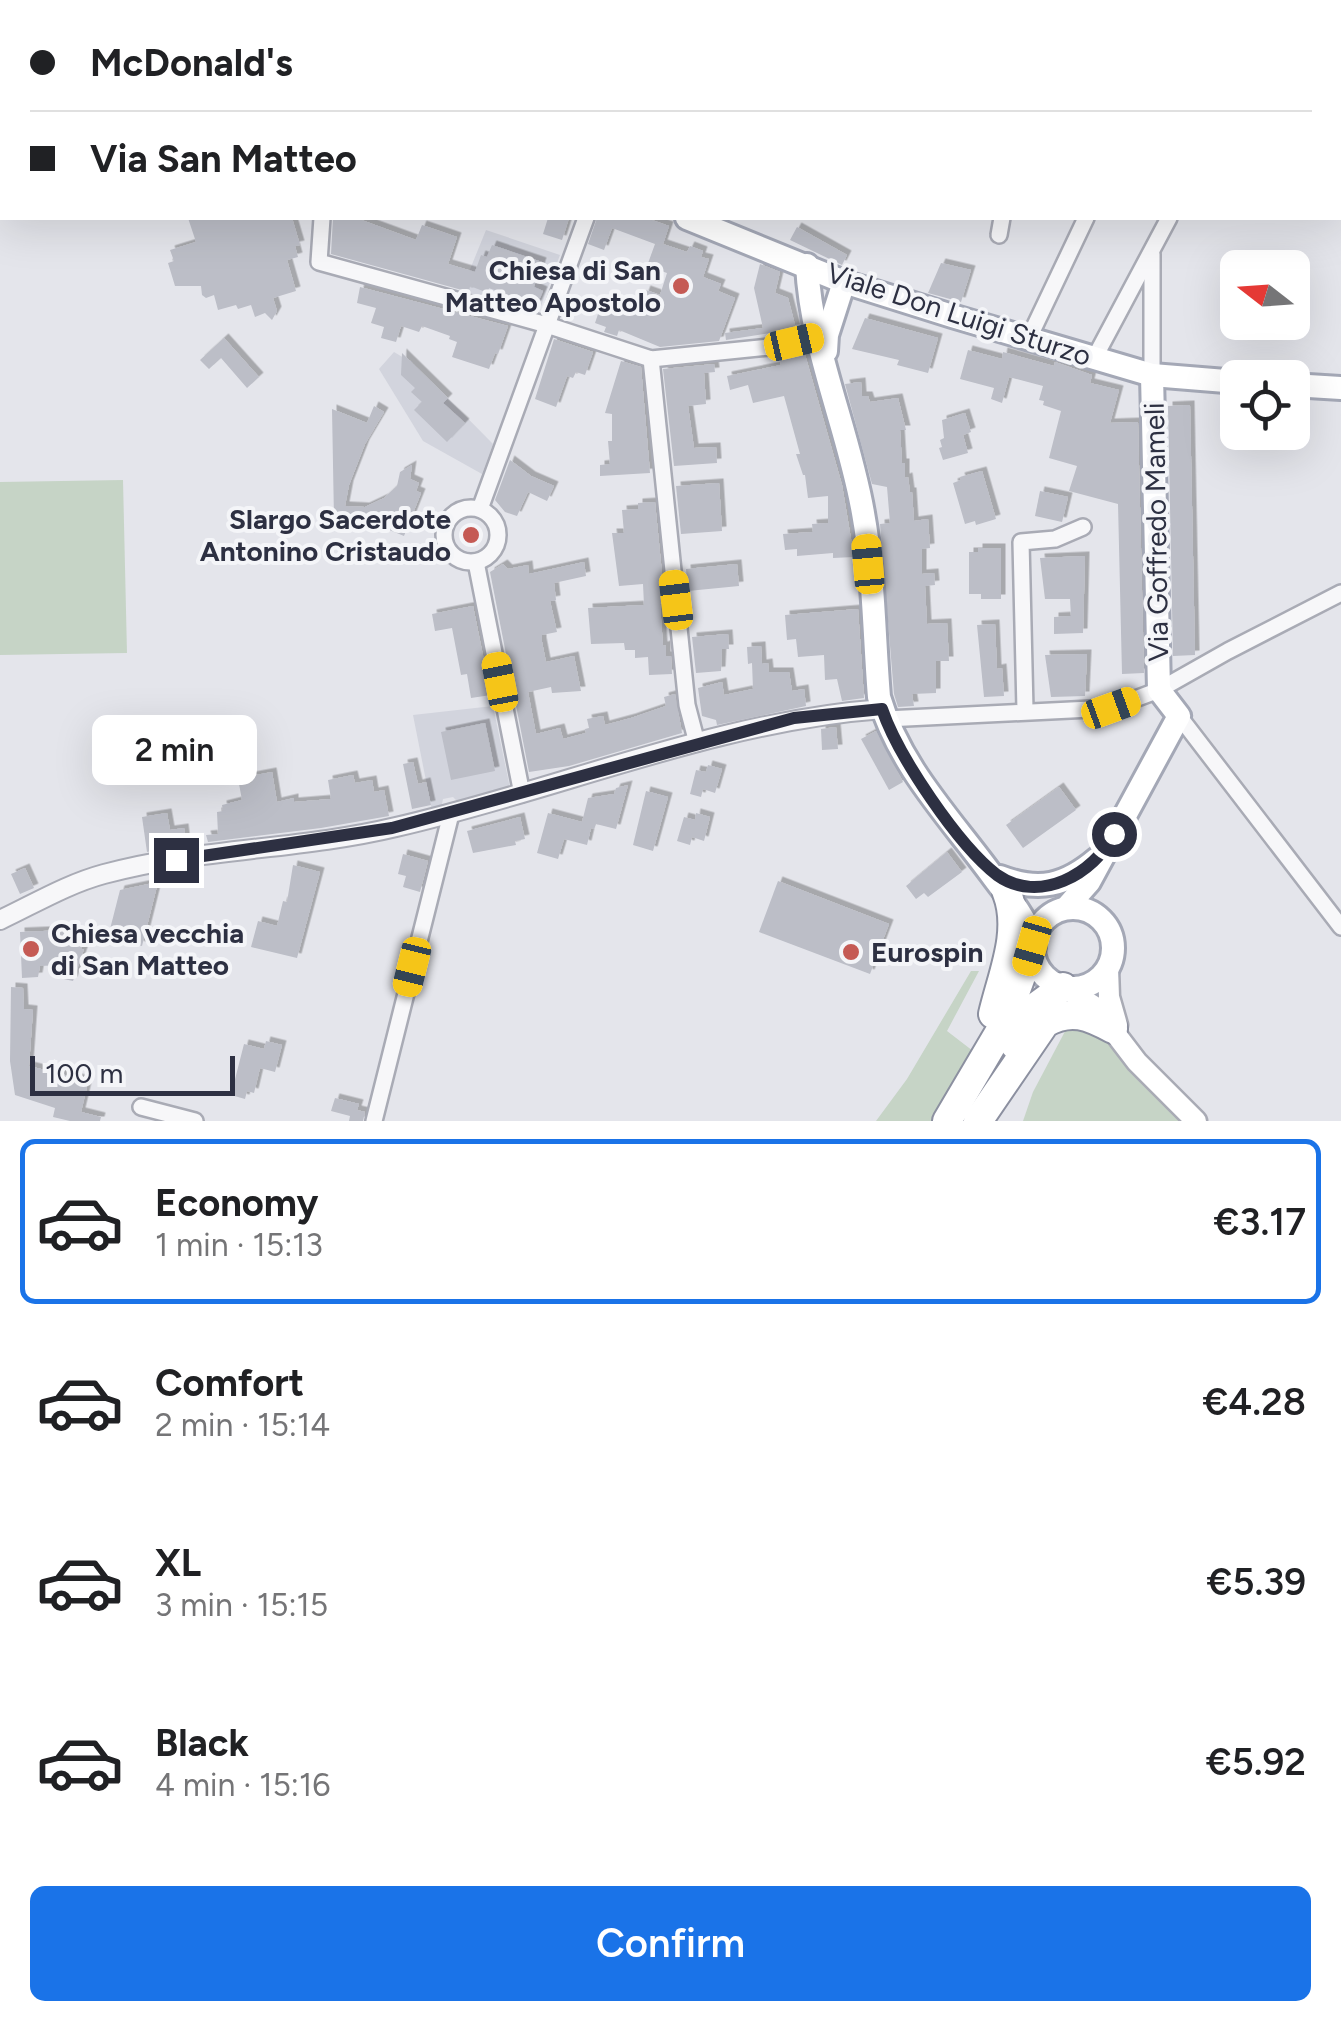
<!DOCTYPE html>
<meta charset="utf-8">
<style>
:root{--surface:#fff;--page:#f2f2f2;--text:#202124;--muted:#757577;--line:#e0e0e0;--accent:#1a73e8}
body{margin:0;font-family:Figtree,sans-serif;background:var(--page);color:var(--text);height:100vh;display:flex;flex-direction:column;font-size:38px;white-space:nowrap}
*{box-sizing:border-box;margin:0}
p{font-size:32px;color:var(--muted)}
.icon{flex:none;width:55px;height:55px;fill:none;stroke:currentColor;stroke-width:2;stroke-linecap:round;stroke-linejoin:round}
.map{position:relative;height:1121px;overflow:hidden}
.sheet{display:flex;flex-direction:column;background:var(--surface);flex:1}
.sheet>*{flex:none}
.hud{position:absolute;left:0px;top:0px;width:1342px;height:220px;box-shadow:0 10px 40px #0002;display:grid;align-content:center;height:220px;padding:0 30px;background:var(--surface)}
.needle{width:65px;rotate:287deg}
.fabs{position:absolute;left:1220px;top:250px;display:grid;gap:20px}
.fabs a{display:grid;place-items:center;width:90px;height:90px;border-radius:15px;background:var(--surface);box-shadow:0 10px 40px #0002;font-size:50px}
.scale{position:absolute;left:30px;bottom:25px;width:205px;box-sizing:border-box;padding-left:10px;border:5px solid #2d3042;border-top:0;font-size:28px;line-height:35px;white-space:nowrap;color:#2d3042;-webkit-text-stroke:8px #f4f5f8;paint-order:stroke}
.end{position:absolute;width:45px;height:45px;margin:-22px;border:12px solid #2d3042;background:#fff;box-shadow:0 0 0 5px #fff}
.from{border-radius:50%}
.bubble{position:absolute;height:70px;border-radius:15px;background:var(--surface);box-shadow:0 10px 40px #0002;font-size:32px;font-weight:600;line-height:70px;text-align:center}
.car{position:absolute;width:30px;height:60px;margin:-30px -15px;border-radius:12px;box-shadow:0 0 8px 2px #0007;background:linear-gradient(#f5c518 24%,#345 0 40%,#f5c518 0 76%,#345 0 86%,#f5c518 0)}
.hud b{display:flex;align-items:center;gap:35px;height:95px;font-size:38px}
.hud b+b{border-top:2px solid var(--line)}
.hud i{width:25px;height:25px;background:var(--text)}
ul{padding:18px 0 0;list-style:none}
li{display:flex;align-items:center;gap:30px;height:165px;margin:0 20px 15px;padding:0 10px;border:5px solid transparent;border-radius:15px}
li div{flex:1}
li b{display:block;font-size:38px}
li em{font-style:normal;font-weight:600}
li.selected{border-color:var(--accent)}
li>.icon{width:90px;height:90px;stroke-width:1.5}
.action{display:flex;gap:20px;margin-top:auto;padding:20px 30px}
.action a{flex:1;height:115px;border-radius:15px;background:var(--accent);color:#fff;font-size:40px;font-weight:600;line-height:115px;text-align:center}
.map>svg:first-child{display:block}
.built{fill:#d2d4dd}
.green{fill:#c6d4c6}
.building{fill:#bcbec7;filter:url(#shadow)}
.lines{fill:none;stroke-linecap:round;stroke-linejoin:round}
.minor-casing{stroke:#a9abb5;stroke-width:20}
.tertiary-casing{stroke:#a9abb5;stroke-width:22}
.secondary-casing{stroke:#a9abb5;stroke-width:25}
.primary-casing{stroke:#a4a8b6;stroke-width:28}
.motorway-casing{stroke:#8c90a0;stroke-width:32}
.minor{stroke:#f7f7f9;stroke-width:15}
.tertiary{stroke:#f7f7f9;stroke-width:18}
.secondary{stroke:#fff;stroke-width:20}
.primary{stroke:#fff;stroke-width:22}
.motorway{stroke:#fff;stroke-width:28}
.route{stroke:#2d3042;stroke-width:12}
.poi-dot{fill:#c55a54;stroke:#f4f5f8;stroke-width:4}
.labels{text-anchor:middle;stroke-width:8;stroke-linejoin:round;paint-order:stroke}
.poi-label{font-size:28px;font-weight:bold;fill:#2d3042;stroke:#f4f5f8;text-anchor:end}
.street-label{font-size:28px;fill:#2d3042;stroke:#f4f5f8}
</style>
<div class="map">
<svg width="1341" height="1121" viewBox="0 0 1341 1121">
<defs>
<filter id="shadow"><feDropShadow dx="4.5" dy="-4.5" stdDeviation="0" flood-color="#0004"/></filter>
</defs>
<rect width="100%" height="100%" fill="#e4e5eb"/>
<!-- built -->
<g class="built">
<polygon points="486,230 560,255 537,317 460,294"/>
<polygon points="394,352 414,364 493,444 482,474 423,441 379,369"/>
<polygon points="493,706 510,788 459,803 453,797 443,799 441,809 432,811 413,715"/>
</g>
<!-- green -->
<g class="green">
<polygon points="123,480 127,653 0,655 0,482"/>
<polygon points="971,971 979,971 947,1031 973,1051 935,1121 876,1121 907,1079"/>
<polygon points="1071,1020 1097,1028 1184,1121 1023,1121 1033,1092"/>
</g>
<!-- building -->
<g class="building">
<polygon points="188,218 292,218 300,245 295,246 298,257 287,260 296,291 273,298 277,311 272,320 265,313 255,317 251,305 238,309 236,305 218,310 214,295 206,298 202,295 201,286 175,286 168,263 174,261 170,250 196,242"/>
<polygon points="333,218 356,218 416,240 422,225 457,237 448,264 475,272 481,255 487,257 492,245 542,262 534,287 543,291 537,305 489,288 488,293 470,286 469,292 331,254"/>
<polygon points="548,218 569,218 562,240 543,234"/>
<polygon points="597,218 646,218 669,226 663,244 687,252 690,246 703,251 701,257 709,259 703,277 721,284 718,291 735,298 719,341 660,347 619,330 617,336 604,332 606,327 595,323 602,302 637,314 646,290 660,295 667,273 647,266 655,244 612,228 604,250 588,244"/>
<polygon points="797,227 847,255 842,265 790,240"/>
<polygon points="941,263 971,270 961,302 928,293"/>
<polygon points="760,264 780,272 775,293 788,298 796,329 726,340 725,333 763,328 754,288"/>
<polygon points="360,287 508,326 498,354 495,353 489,369 452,357 457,342 449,339 450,336 422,326 419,332 401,326 396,342 381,338 384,327 371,323 376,308 357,303"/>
<polygon points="865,318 938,338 928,373 897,365 899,360 852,349"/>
<polygon points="224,338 259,377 247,388 221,358 209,369 200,360"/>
<polygon points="554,339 593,352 585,375 576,372 573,378 567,376 556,407 535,399"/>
<polygon points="968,350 1002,359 1003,352 1054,366 1055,362 1092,375 1090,383 1119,390 1110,423 1138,422 1144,673 1122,674 1118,504 1069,491 1077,466 1049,458 1061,411 1043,405 1044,401 1039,400 1043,386 1009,377 1002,403 991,399 994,388 960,379"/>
<polygon points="804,351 842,485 854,557 833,558 833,553 797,556 797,549 785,550 783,534 813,532 812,524 828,523 828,496 808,498 805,475 803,475 796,454 800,454 784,396 753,403 748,385 730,390 727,376 781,365 779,356"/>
<polygon points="402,353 448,398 443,403 465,423 447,442 414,410 422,402 411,392 415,388 401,375"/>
<polygon points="621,361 641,367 650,473 600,476 600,465 610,464 608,441 612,441 612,414 605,413"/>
<polygon points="714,364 715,372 704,373 706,404 688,406 694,448 716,447 717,463 674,466 663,369"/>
<polygon points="861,382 862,396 868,396 870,402 898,398 906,430 900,430 902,463 905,463 905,478 908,477 910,492 912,492 914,521 928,519 930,548 922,549 922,574 934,573 935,585 925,586 927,624 947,623 949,661 936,661 936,693 912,694 914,706 898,707 894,694 880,524 890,523 887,487 872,484 845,384"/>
<polygon points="1190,405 1195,655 1173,656 1168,406"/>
<polygon points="374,406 384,412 365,444 349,485 345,506 365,507 384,498 397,486 400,472 412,465 410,479 419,483 416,491 421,493 404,536 360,518 356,528 334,519 332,409 367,423"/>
<polygon points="965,413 971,432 963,435 968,453 943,460 939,448 942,447 940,440 944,438 942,420"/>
<polygon points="510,460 531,476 554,486 547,501 528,492 517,516 505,512 495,500"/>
<polygon points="982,471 996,519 976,525 975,521 965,524 953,483 961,480 960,477"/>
<polygon points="719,483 722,531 681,534 676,486"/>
<polygon points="1040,491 1068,497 1062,522 1035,516"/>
<polygon points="655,502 665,604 660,604 663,646 666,645 666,656 671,656 672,674 649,675 648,657 635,658 635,650 625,650 624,643 591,644 588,608 644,605 643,584 619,586 612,533 624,533 622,510 638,509 638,503"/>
<polygon points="978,548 1001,548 1001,599 981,599 981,594 969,594 969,552 978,552"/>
<polygon points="1085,556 1083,633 1054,634 1054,617 1071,616 1070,599 1045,599 1040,558"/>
<polygon points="584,562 586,576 554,583 556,600 550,601 557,632 542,635 542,642 546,662 574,656 581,691 552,693 551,687 528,692 536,734 560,728 563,739 586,733 585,729 589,728 587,719 603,716 605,725 631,718 666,706 664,697 675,694 682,733 569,766 529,772 490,572 503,564 508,569 528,565 529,574"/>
<polygon points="737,564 739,586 688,591 686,569"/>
<polygon points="473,606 491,695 471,698 467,674 461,675 452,628 435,631 432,614"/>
<polygon points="858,609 864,698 842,701 837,679 825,680 824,655 798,657 796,639 787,640 785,615"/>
<polygon points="995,624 997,669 1002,668 1004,696 984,697 977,625"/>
<polygon points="728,634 729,649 722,649 721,671 696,673 692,637"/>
<polygon points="761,646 762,664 768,663 769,672 789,672 792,691 804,689 806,706 717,725 716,720 702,716 698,688 722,682 724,695 753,689 752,663 748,664 747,647"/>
<polygon points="1087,654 1085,696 1051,697 1045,655"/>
<polygon points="485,723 495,771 451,780 441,732"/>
<polygon points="836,727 838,749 822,750 821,729"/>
<polygon points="876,731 903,782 889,790 861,739"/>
<polygon points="413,762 418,784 426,782 431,805 412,809 403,764"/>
<polygon points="708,765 722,769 715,793 703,789 701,797 690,794 696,770 706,772"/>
<polygon points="272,772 277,802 294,798 294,802 331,799 328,780 353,775 355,783 372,780 374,792 384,790 389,816 321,828 208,842 206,835 218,834 217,812 223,811 222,805 242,800 239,784 252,783 251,776"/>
<polygon points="628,785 616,829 596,824 594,829 591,828 587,845 564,839 558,859 537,853 548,813 582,822 588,798 614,794 616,788"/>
<polygon points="1059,787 1076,810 1023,848 1006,825"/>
<polygon points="646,791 668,797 653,851 633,845"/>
<polygon points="167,813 170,830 184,828 186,845 147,852 142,817"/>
<polygon points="696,813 710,817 704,841 692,837 690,845 677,841 684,817 695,820"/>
<polygon points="520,817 525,839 515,841 516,845 473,853 467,831"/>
<polygon points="947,852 962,872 928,897 924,893 916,899 906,886"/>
<polygon points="403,854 428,861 420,892 403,887 406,876 398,874"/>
<polygon points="293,865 320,872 297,958 251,947 258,921 277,926 283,901 287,902"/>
<polygon points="25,868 34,888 20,894 11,874"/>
<polygon points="778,881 889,924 870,974 759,932"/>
<polygon points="158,882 142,946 108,937 120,890"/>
<polygon points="67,930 66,935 83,939 81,949 84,949 73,981 59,978 62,965 40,966 38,977 22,978 20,932"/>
<polygon points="11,987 23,988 24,1009 33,1010 29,1066 85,1080 83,1086 87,1087 81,1112 101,1117 100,1121 70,1121 53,1117 55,1108 15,1095 10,1061"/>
<polygon points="266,1041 282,1045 275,1072 260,1068 254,1093 247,1091 245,1099 231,1095 244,1044 264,1049"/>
<polygon points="335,1098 359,1104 357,1110 365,1112 363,1121 349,1121 350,1116 331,1111"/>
</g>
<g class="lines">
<defs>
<g id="minor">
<polyline points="778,0 791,2"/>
<polyline points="642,2 642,0"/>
<polyline points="1045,2 1046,0"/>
<polyline points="1191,2 1191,0"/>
<polyline points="322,218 319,262 547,325 651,359 769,347 818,336"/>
<polyline points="999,235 1002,218"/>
<polyline points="1152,254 1152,375"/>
<polyline points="1029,338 1086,218"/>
<polyline points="1095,357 1169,218"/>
<polyline points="651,359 687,705 697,743"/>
<circle cx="471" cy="535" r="27"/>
<polyline points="480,509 586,218"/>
<polyline points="476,562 522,794"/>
<polyline points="1025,710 1021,542 1055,539 1083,527"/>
<polyline points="1179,716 1341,927"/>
<polyline points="886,719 1111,708 1159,690 1228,651 1341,593"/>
<polyline points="141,1107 195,1121"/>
<polyline points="374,1121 451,814"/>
</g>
<path id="tertiary" d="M0,920C34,904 67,884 104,874C199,848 300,850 396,827C558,790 716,721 883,709"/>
<g id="secondary">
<polyline points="1108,968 1109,997 1117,1025"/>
<polyline points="1065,988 1095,1007 1137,1062 1196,1121"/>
</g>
<g id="primary">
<polyline points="235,0 239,2"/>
<polyline points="687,218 844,282 952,316 1152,375 1238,382"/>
<path d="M807,265C811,350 849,430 863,513C874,573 874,637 879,697C899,766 950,818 991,874C1007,896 1023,913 1033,939"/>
<polyline points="826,351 827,335 844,282"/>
<polyline points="1292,385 1341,388"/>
<path d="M1000,877C1039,892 1065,886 1097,859"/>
<circle cx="1073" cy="948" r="40"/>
<polyline points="1066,908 1089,882 1179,716 1159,690 1152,375"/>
</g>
<g id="motorway">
<path d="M993,1014C1002,975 1022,932 1007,893"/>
<polyline points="1015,1045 1030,1011 1063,987"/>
<polyline points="947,1121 1003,1026 1032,946"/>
<path d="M978,1121L1045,1023C1071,1008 1089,1016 1113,1029"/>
</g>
</defs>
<!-- minor casing -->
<use href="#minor" class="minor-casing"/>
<!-- tertiary casing -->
<use href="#tertiary" class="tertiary-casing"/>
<!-- secondary casing -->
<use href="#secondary" class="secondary-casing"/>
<!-- primary casing -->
<use href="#primary" class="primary-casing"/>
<!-- motorway casing -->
<use href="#motorway" class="motorway-casing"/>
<!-- minor -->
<use href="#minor" class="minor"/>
<!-- tertiary -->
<use href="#tertiary" class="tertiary"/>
<!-- secondary -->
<use href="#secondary" class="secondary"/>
<!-- primary -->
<use href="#primary" class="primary"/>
<!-- motorway -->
<use href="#motorway" class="motorway"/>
</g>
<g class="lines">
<!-- route -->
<path class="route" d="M176,860L392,828L794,718L882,709C898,756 958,845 997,875C1039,905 1094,874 1114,834"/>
</g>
<!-- markers -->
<g class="poi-dot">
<circle cx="681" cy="286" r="10"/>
<circle cx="471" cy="535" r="10"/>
<circle cx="31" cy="949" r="10"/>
<circle cx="851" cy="952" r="10"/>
</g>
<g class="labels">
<!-- poi labels -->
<g class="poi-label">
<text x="661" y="280">Chiesa di San<tspan x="661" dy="32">Matteo Apostolo</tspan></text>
<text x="451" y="529">Slargo Sacerdote<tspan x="451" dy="32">Antonino Cristaudo</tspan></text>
<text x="51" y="943" text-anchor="start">Chiesa vecchia<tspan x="51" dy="32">di San Matteo</tspan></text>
<text x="871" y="962" text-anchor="start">Eurospin</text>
</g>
<!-- street labels -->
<g class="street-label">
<text transform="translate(959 314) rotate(18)" y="10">Viale Don Luigi Sturzo</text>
<text transform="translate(1156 532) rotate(-91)" y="10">Via Goffredo Mameli</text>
</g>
</g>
</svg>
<div class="fabs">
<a><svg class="needle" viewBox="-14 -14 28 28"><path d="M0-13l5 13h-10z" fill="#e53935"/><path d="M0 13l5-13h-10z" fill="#757577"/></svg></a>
<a><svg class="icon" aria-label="locate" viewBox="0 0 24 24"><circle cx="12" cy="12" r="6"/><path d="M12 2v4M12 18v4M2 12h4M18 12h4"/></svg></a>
</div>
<div class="scale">100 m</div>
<i class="end from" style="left:1114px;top:834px"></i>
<i class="end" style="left:176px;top:860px"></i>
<div class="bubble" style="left:92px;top:715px;width:165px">2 min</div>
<i class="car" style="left:794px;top:342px;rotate:77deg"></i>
<i class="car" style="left:868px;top:564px;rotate:355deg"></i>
<i class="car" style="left:676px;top:600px;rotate:353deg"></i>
<i class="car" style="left:500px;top:682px;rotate:349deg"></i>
<i class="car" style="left:1111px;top:708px;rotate:70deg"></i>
<i class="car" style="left:1032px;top:946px;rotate:196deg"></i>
<i class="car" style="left:412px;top:967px;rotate:194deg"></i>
<div class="hud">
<b><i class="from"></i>McDonald's</b>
<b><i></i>Via San Matteo</b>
</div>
</div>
<section class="sheet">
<ul>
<li class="selected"><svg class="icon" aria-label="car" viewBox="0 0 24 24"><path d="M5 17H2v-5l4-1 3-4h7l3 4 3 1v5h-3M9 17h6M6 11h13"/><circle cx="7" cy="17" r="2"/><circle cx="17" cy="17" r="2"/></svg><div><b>Economy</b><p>1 min · 15:13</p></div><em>€3.17</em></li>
<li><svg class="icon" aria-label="car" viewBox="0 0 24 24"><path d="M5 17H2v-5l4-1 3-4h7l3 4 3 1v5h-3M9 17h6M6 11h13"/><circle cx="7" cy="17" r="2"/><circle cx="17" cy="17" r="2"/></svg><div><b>Comfort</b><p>2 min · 15:14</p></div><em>€4.28</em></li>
<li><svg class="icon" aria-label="car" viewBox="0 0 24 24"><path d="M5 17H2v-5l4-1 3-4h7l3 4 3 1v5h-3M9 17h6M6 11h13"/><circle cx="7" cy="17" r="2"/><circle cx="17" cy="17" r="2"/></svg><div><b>XL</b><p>3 min · 15:15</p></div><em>€5.39</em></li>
<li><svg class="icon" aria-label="car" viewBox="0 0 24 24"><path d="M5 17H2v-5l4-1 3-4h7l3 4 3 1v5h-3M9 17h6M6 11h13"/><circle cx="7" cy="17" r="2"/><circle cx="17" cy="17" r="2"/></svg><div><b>Black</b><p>4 min · 15:16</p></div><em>€5.92</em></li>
</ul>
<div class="action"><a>Confirm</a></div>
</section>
